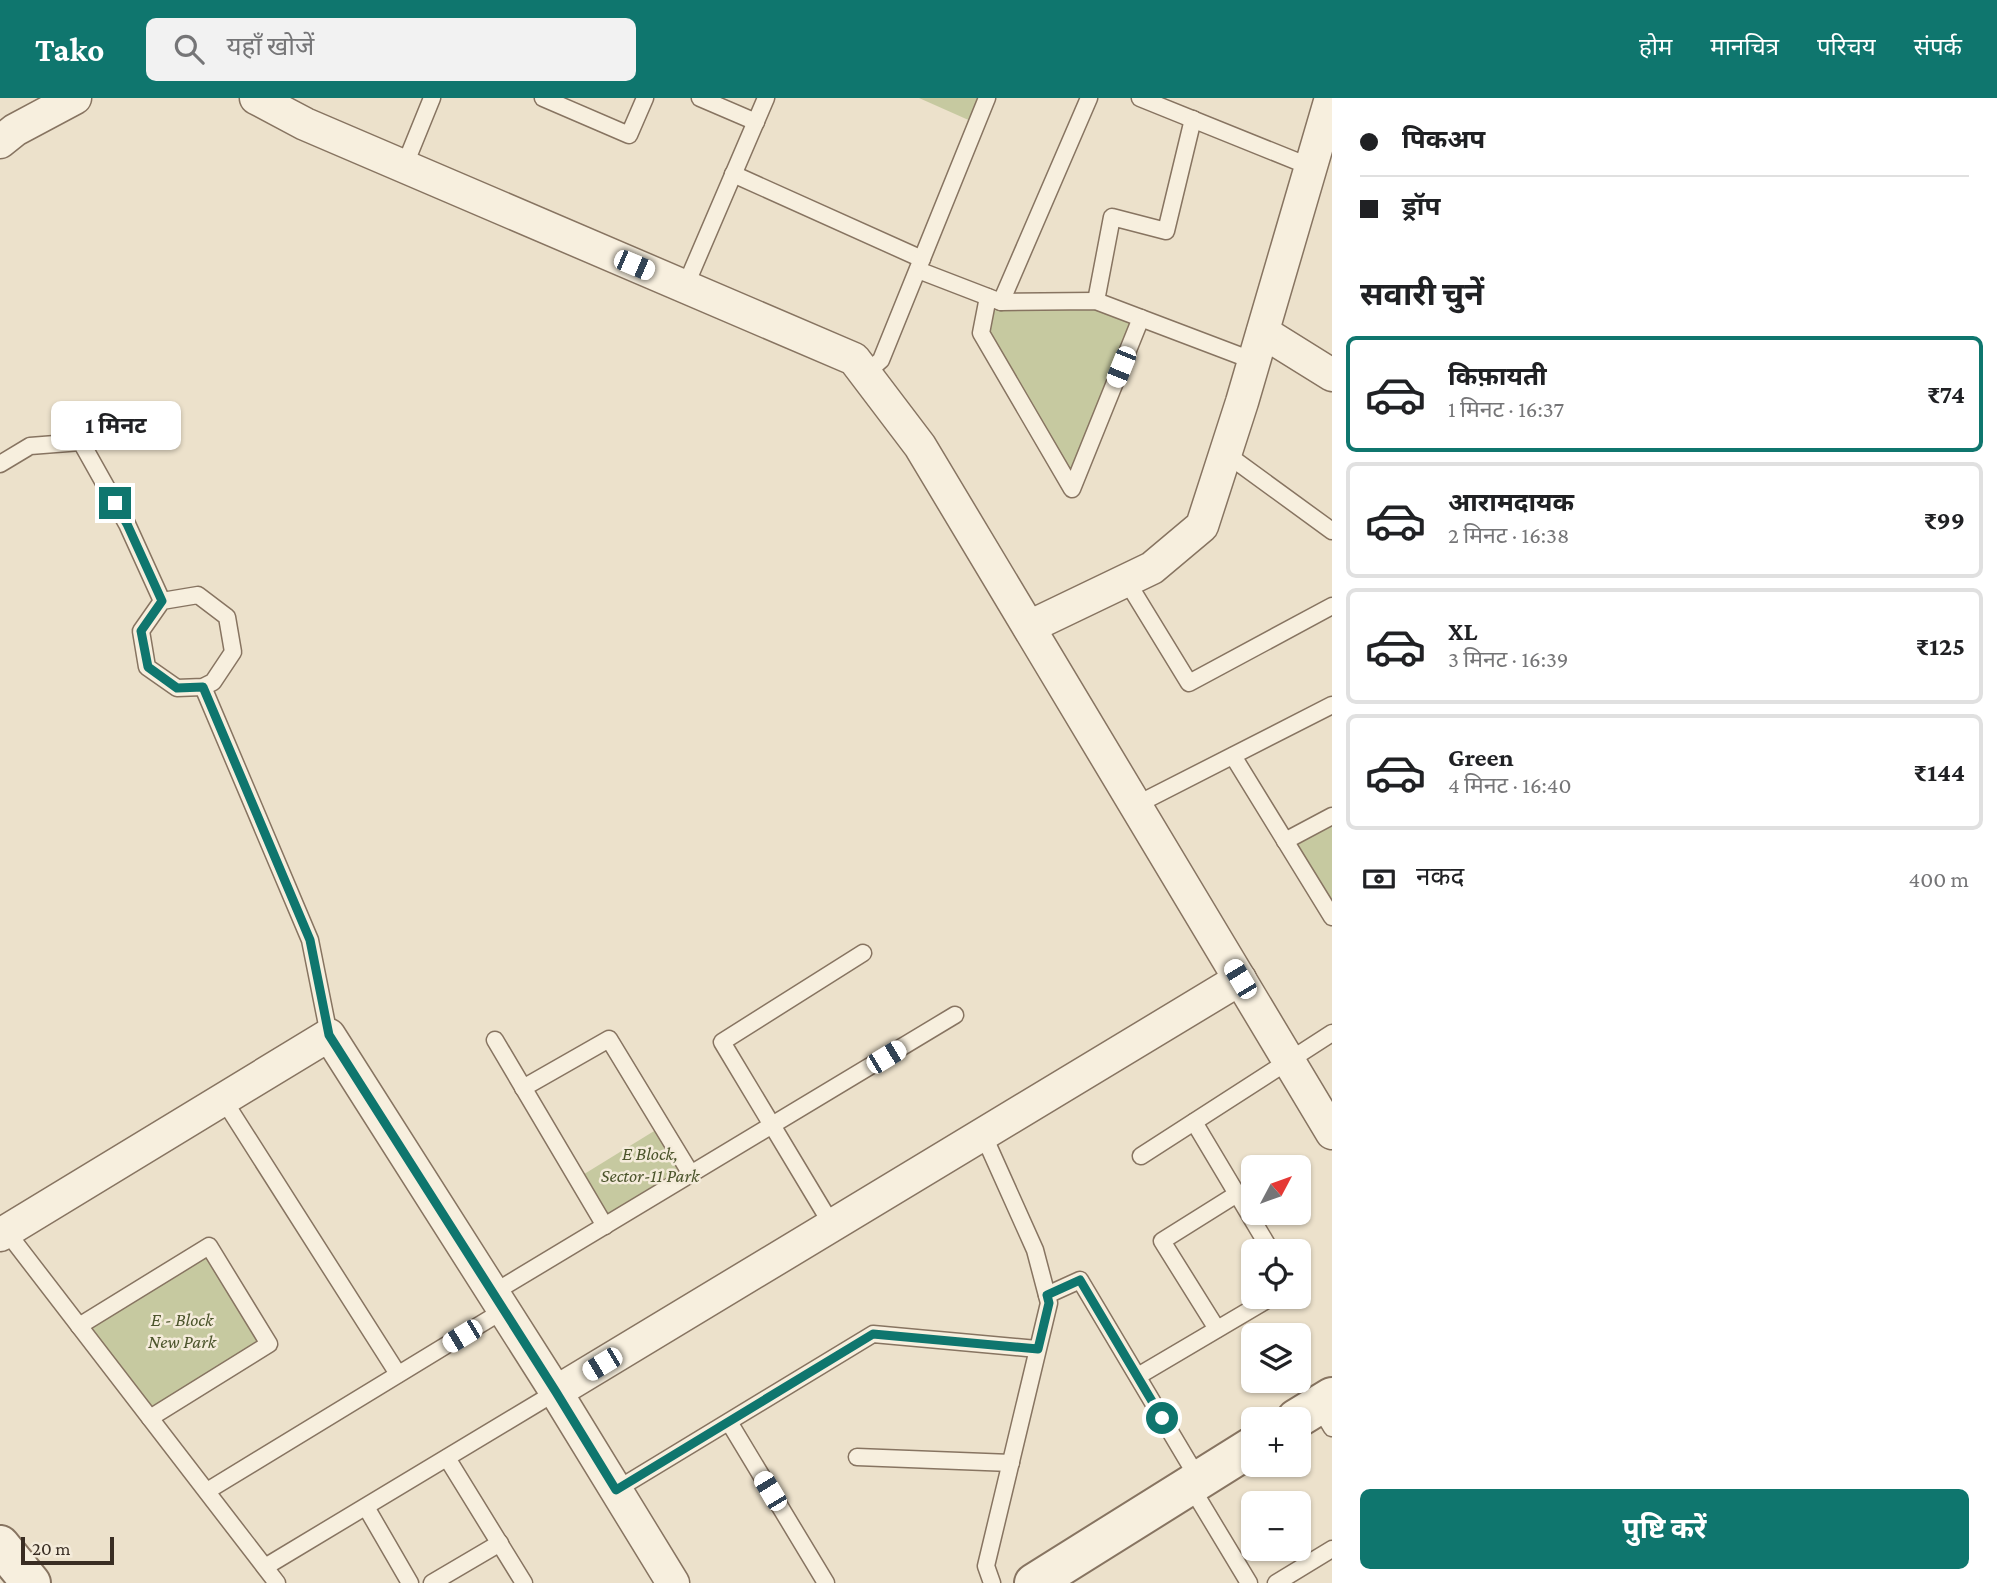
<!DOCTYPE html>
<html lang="hi">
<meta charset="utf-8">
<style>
:root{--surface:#fff;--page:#f2f2f2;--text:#202124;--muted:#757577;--line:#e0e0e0;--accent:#0f766e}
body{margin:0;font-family:"Crimson Pro","Noto Sans Devanagari",serif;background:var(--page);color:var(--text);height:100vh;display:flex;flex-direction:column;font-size:26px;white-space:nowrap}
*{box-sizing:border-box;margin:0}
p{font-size:23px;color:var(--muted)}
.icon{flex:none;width:38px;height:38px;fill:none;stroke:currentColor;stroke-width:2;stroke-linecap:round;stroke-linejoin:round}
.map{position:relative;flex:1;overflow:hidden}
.panel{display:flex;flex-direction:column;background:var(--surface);width:665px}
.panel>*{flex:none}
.top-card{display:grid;align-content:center;height:154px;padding:0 28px;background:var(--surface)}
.needle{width:46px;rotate:49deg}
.fabs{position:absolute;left:1241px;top:1057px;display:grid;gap:14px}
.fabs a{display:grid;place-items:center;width:70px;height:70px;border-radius:10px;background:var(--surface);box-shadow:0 2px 5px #0004;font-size:35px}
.scale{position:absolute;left:21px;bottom:18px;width:93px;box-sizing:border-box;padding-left:7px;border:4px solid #392d23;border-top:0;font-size:19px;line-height:24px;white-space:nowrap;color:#392d23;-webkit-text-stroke:5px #f4ebda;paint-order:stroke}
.end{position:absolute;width:32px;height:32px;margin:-16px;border:9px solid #0f766e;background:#fff;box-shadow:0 0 0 4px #fff}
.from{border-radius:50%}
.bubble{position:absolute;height:49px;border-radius:10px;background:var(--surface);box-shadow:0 2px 5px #0004;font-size:23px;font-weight:700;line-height:49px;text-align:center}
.car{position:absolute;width:21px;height:42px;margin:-21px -10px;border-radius:9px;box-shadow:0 0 5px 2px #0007;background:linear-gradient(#fff 24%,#345 0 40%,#fff 0 76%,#345 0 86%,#fff 0)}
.top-card b{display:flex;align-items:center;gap:24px;height:66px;font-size:26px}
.top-card b+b{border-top:2px solid var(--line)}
.top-card i{width:18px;height:18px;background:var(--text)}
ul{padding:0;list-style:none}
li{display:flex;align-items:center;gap:21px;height:116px;margin:0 14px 10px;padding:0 14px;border:4px solid var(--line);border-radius:10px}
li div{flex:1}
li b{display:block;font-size:26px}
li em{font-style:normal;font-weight:700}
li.current{border-color:var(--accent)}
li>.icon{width:63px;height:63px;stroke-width:1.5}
h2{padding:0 28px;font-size:32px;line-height:84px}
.pay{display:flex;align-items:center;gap:18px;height:77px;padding:0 28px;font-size:26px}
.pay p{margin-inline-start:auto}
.primary-button{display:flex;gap:14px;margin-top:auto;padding:14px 28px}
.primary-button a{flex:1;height:80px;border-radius:10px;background:var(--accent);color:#fff;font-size:28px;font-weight:700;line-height:80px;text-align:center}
header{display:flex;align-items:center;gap:42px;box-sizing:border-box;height:98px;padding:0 35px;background:var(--accent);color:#fff}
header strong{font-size:33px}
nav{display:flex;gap:38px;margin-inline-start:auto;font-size:24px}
.search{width:490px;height:63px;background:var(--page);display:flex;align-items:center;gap:18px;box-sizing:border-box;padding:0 24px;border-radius:10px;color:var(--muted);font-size:26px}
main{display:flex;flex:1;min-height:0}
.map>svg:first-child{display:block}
.green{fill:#c6c9a0}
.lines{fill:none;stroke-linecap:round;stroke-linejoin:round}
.service-casing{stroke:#877461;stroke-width:19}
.minor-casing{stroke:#877461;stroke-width:35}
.tertiary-casing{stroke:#877461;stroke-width:42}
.service{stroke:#f7efde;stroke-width:16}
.minor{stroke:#f7efde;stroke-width:32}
.tertiary{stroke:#f7efde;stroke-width:38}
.route{stroke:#0f766e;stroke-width:9}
.labels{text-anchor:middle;stroke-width:5;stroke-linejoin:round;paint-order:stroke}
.park-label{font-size:19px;font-style:italic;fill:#4b542b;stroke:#f4ebda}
</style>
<header>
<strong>Tako</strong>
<div class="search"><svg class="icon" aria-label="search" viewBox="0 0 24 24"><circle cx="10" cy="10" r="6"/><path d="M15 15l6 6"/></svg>यहाँ खोजें</div>
<nav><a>होम</a><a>मानचित्र</a><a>परिचय</a><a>संपर्क</a></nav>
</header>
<main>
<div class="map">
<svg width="1332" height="1485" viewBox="0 0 1332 1485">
<rect width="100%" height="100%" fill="#ece1cb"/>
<!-- green -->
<g class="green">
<polygon points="919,0 983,0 973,24"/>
<polygon points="991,203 1093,207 1138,221 1071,387 983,234"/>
<polygon points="1332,723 1332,810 1292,744"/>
<polygon points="659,1030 686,1075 606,1122 581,1078"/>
<polygon points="207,1153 264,1245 151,1315 85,1229"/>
</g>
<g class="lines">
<defs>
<g id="service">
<polyline points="543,0 629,37 645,0"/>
<polyline points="700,0 756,24"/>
<polyline points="1140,0 1311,69"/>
<polyline points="404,69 432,0"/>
<polyline points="733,76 922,161"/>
<polyline points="918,172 1001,204 1096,203 1254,263"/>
<polyline points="685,189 766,0"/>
<polyline points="988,199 981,235 1072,391 1141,220"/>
<polyline points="1096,203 1112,119 1166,133 1193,21"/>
<polyline points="1001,204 1089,0"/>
<polyline points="865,276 881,262 987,0"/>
<polyline points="1225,355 1332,433"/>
<polyline points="0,366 30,348 81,344 127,426 162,503"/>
<polyline points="1126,482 1189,585 1332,508"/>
<polygon points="198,497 227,519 233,554 213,584 203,589 177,590 147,569 141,533 162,503"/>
<polyline points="203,589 310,842 329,937"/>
<polyline points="1233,658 1332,819"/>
<polyline points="1136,707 1332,607"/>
<polyline points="1285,743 1332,718"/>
<polyline points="495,942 605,1128"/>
<polyline points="523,990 609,941 691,1076"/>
<polyline points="223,1001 398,1276"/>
<polyline points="1194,1024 1271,1153"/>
<polyline points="983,1036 1035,1152 1049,1205 986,1468 992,1485"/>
<polyline points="1141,1058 1332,935"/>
<polyline points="832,1127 722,944 863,855"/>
<polyline points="6,1133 277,1485"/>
<polyline points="493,1195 955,917"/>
<polyline points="1047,1197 1080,1182 1199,1382"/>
<polyline points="79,1228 209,1148 269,1246 150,1320"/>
<polyline points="1217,1231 1162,1143 1237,1096"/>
<polyline points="1138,1278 1272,1199"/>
<polyline points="1318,1307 1332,1330"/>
<polyline points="729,1324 826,1485"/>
<polyline points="857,1359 1011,1365"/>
<polyline points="447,1360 524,1485"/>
<polyline points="1190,1387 1249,1485"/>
<polyline points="616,1392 873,1236 1037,1251"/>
<polyline points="207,1393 504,1212"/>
<polyline points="366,1409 410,1485"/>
<polyline points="265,1469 556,1294"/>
<polyline points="432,1485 500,1445"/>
<polyline points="1276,1485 1332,1451"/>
</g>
<g id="minor">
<polyline points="256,0 305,26 854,261 920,348 1332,1035"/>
<polyline points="0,44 15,32 75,0"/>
<polyline points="1263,234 1332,277"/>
<polyline points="1029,529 1152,470 1202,428 1242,304 1331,0"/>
<polyline points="0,1137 329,937 556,1294 673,1485"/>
<polyline points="556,1294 1240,881"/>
</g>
<g id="tertiary">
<polyline points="1296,1321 1332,1299"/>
<polyline points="0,1447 31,1485"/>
<polyline points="1034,1485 1253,1348"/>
</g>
</defs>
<!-- service casing -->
<use href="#service" class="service-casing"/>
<!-- minor casing -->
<use href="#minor" class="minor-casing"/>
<!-- tertiary casing -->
<use href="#tertiary" class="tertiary-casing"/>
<!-- service -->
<use href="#service" class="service"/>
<!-- minor -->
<use href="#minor" class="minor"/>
<!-- tertiary -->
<use href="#tertiary" class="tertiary"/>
</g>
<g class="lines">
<!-- route -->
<polyline class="route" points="115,405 127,426 162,503 141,533 148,569 177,590 203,589 310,842 329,937 556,1294 616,1392 873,1236 1038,1251 1049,1205 1047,1197 1080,1182 1162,1320"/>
</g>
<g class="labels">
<!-- park labels -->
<g class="park-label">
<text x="650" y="1062">E Block,<tspan x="650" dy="22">Sector-11 Park</tspan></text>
<text x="182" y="1228">E - Block<tspan x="182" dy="22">New Park</tspan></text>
</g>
</g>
</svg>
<div class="fabs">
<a><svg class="needle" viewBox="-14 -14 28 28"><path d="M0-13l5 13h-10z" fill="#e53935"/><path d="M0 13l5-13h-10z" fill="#757577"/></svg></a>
<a><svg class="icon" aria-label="locate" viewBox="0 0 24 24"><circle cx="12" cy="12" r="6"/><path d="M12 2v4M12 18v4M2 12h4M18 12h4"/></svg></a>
<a><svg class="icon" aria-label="layers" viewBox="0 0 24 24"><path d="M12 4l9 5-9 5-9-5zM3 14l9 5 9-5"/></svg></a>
<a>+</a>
<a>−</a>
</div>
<div class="scale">20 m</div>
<i class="end from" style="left:1162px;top:1320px"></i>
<i class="end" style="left:115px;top:405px"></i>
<div class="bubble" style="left:51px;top:303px;width:130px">1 मिनट</div>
<i class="car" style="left:634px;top:167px;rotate:113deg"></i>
<i class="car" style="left:1121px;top:269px;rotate:202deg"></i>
<i class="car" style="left:1240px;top:881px;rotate:329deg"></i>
<i class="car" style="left:886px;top:959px;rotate:59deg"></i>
<i class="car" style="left:462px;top:1238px;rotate:239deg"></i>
<i class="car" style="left:602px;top:1266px;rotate:239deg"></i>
<i class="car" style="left:770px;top:1393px;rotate:329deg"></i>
</div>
<section class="panel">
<div class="top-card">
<b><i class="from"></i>पिकअप</b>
<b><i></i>ड्रॉप</b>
</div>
<h2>सवारी चुनें</h2>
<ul>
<li class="current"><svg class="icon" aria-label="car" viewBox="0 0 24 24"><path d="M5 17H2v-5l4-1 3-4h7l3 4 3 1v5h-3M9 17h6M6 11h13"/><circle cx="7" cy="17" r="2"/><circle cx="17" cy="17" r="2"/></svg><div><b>किफ़ायती</b><p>1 मिनट · 16:37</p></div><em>₹74</em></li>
<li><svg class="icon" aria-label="car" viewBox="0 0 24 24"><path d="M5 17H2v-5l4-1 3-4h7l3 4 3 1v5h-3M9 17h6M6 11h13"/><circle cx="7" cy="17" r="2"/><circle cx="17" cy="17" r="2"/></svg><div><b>आरामदायक</b><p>2 मिनट · 16:38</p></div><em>₹99</em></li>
<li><svg class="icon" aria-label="car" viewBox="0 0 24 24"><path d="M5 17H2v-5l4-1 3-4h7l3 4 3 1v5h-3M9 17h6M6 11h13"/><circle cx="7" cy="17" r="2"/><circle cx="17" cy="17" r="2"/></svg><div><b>XL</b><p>3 मिनट · 16:39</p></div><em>₹125</em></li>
<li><svg class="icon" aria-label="car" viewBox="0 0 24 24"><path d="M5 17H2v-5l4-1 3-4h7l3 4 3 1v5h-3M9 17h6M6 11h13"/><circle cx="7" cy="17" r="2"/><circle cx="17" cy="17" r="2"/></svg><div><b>Green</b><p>4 मिनट · 16:40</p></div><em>₹144</em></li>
</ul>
<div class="pay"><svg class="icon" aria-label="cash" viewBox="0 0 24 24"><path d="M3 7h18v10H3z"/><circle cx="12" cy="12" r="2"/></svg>नकद<p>400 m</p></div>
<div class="primary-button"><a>पुष्टि करें</a></div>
</section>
</main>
